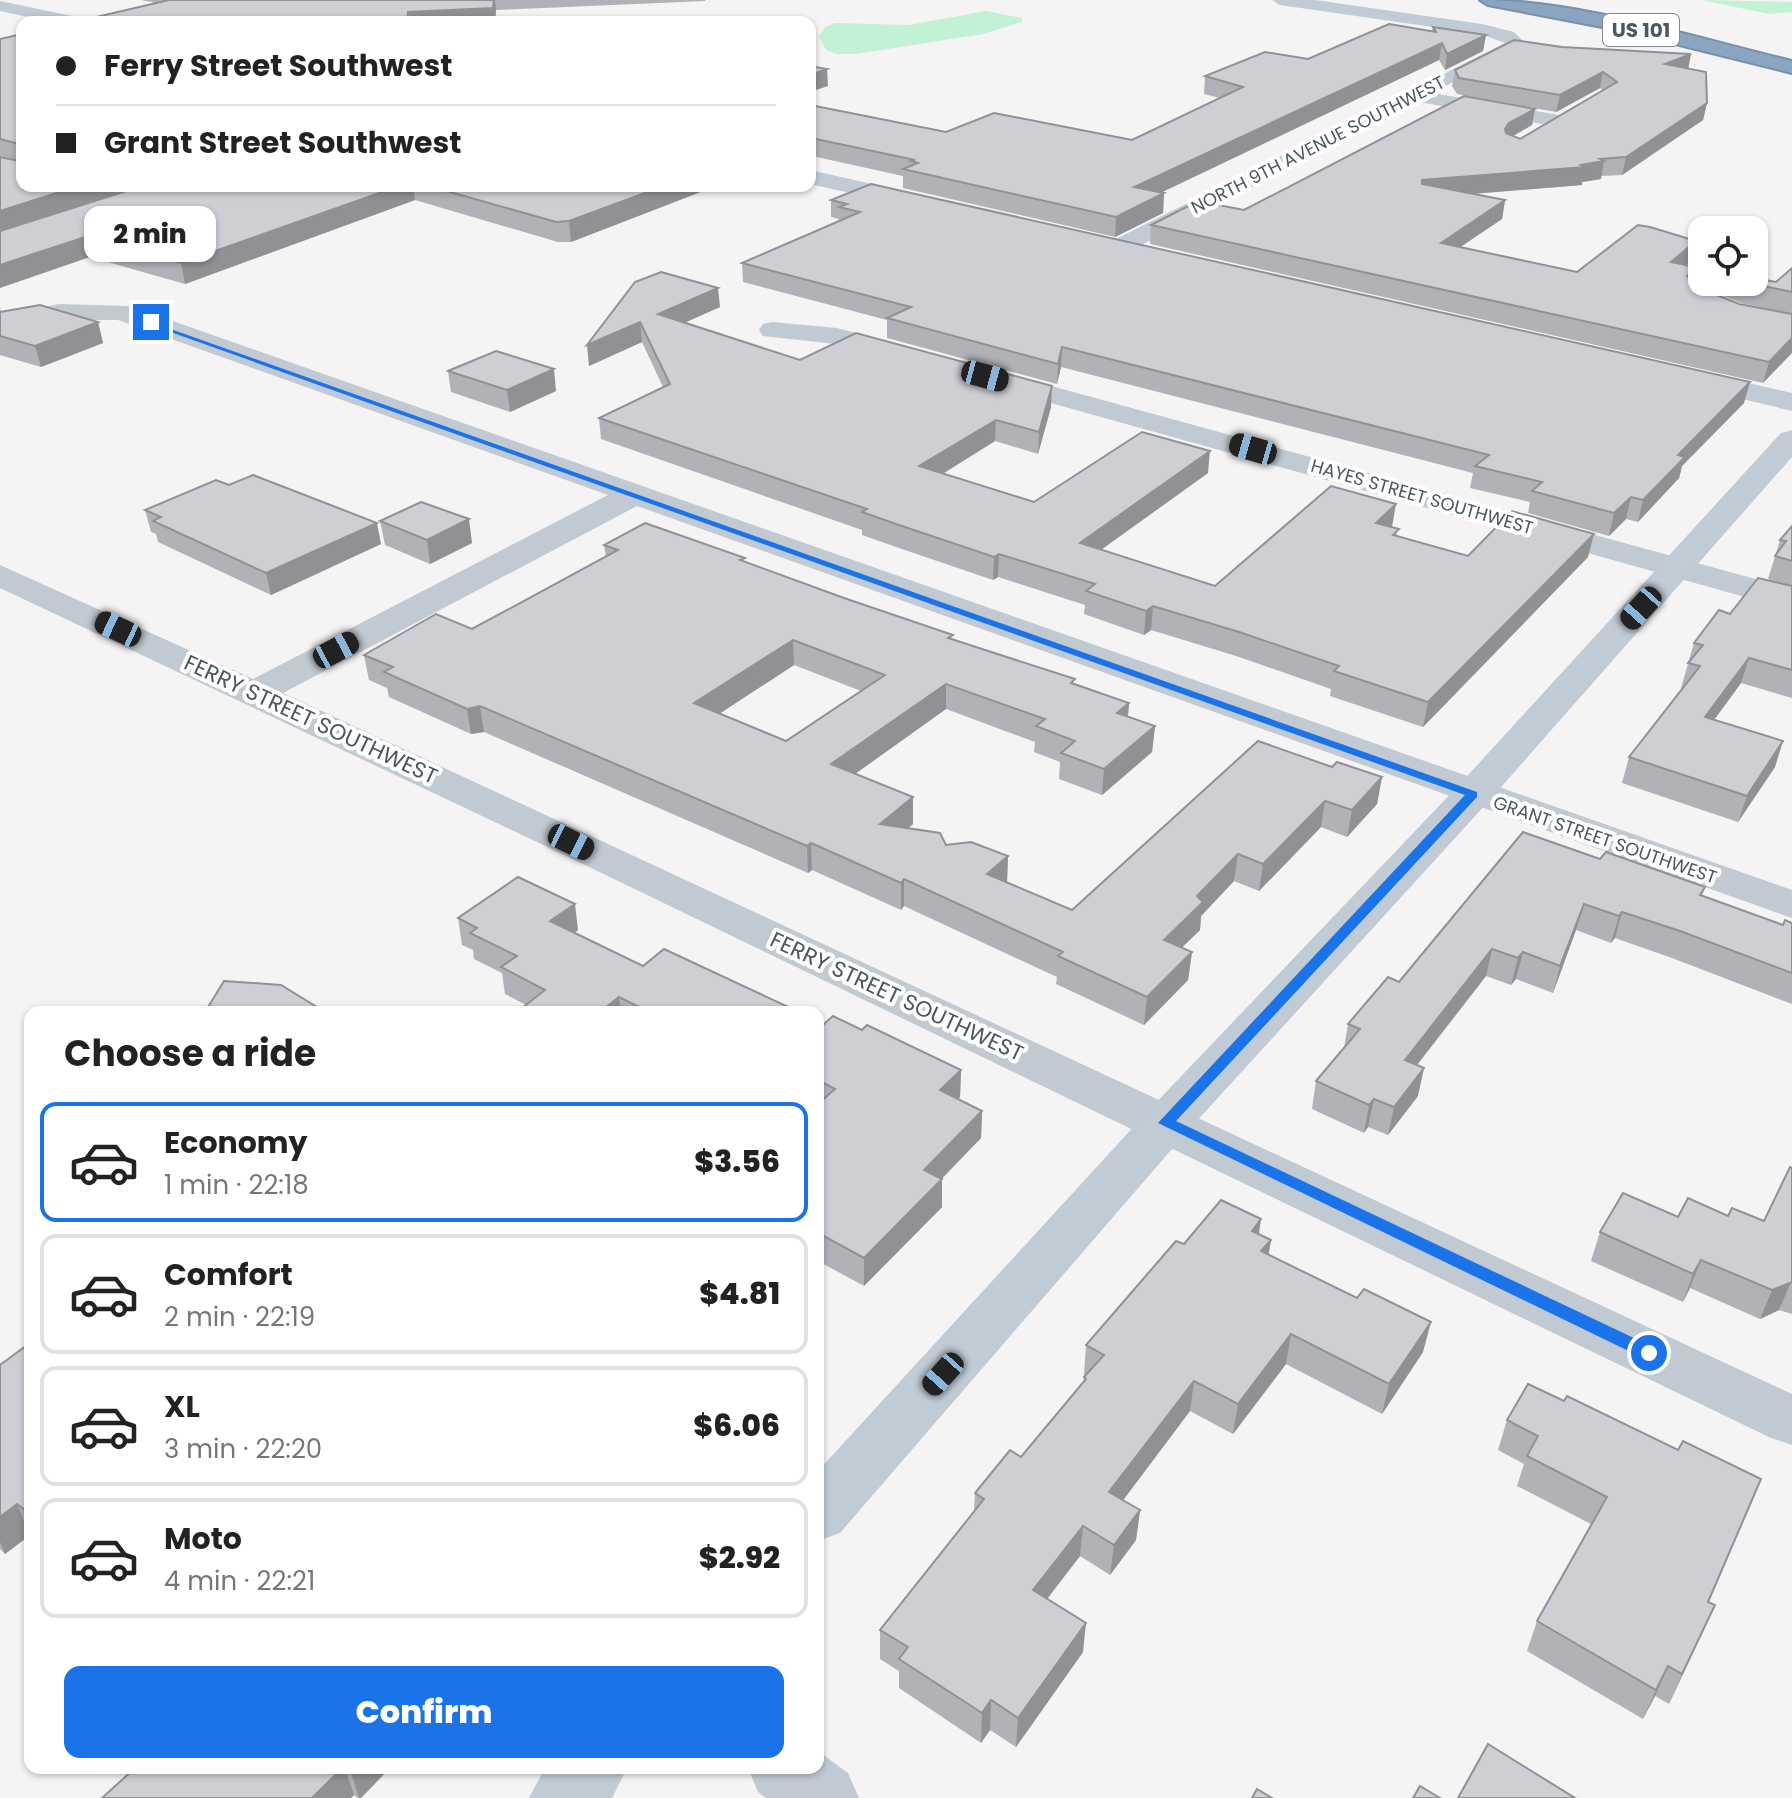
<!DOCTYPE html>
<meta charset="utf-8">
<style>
:root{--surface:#fff;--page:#f2f2f2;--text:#222;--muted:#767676;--line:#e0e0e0;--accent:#1a73e8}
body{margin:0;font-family:Poppins,sans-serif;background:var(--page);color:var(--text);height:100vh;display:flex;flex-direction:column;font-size:30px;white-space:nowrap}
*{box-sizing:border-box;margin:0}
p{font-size:26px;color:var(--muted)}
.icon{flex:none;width:44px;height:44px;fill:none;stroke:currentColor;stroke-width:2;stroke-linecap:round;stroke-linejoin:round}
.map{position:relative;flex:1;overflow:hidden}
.side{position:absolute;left:24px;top:1006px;width:800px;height:768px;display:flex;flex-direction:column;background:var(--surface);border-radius:16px;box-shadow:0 2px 6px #0004}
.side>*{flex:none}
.guide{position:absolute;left:16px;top:16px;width:800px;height:176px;border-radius:16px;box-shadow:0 2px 6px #0004;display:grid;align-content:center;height:176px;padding:0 40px;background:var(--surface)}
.fabs{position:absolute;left:1688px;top:216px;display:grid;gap:16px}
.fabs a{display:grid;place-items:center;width:80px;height:80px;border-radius:16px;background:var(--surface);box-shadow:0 2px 6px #0004;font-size:40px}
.end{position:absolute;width:36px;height:36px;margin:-18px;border:10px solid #1a73e8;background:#fff;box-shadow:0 0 0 4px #fff}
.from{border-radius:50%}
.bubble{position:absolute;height:56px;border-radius:16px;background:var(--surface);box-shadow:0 2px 6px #0004;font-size:26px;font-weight:800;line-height:56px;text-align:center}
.car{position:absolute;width:24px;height:48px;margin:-24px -12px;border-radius:10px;box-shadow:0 0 6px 2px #0007;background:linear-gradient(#222 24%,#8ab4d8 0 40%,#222 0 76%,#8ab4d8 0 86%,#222 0)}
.guide b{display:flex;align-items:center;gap:28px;height:76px;font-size:30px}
.guide b+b{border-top:2px solid var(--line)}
.guide i{width:20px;height:20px;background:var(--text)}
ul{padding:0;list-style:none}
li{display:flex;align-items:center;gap:24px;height:120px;margin:0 16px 12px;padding:0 24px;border:4px solid var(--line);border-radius:16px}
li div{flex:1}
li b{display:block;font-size:30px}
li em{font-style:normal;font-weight:800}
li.selected{border-color:var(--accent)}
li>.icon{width:72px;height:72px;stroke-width:1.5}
h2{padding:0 40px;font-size:36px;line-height:96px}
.primary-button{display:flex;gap:16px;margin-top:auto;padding:16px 40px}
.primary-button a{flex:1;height:92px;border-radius:16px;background:var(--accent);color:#fff;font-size:32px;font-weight:800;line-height:92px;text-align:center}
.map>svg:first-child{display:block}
.green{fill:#c3f1d5}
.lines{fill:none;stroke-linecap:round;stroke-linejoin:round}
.highway-casing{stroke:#7690ad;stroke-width:4}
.street{fill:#c1cad2;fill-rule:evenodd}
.secondary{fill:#c1cbd6;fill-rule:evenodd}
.highway{fill:#8ba5c1;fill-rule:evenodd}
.wall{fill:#b0b2b7;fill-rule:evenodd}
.shaded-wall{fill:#909195}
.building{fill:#cdcfd5;stroke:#909195;stroke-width:2;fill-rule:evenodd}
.route{fill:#1a73e8}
.labels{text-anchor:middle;stroke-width:8;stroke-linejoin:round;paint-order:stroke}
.far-street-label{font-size:18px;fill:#4a5661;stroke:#fff}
.shield{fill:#fff;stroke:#808990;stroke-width:2}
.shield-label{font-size:20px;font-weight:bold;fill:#4a5661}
.street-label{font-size:22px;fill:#4a5661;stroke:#fff}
</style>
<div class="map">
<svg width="1792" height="1798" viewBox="0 0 1792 1798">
<rect width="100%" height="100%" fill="#f5f3f3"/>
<!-- green -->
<g class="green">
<polygon points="1702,0 1792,2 1792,12 1769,14"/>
<polygon points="986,11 1022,18 1022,22 983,34 856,54 836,54 826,50 819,37 825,27 835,23 909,25"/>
</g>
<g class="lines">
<defs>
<path id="highway" d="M1480,0C1577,0 1696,38 1792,61V73L1623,31L1488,5Z"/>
</defs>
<!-- highway casing -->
<use href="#highway" class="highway-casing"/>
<!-- street -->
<g class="street">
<polygon points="1415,90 1559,115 1569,121 1559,127 1408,100 1405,96"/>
<polygon points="59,304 130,306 1792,890 1792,918 637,506 283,693 1792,1394 1792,1445 1771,1438 556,851 0,588 0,565 253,679 608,495 118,320 59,320 0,332 0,316"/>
<polygon points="772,322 837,328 913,348 917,354 913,360 903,362 836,344 763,336 759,330 763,324"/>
<polygon points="993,370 1792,589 1792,610 983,384 979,378 983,372"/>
<polygon points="818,1751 848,1773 859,1798 766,1798 758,1792 748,1768 818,1768"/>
</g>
<!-- secondary -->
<g class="secondary">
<polygon points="1272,0 1315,0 1482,24 1514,32 1526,44 1128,252 1110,252 1107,247 1110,242 1505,43 1481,34 1280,5"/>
<polygon points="0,1 77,17 86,22 52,22 0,11"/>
<polygon points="810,170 925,196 928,201 925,206 917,208 810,184"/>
<polygon points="1690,370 1792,393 1792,411 1680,384 1676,378 1680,372"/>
<polygon points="1792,430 1792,457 1487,803 1184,1135 840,1533 818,1541 818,1471 1148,1111 1459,785 1781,433"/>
<polygon points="545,1768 627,1768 612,1798 529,1798"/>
</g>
<!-- highway -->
<use href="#highway" class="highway"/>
</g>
<!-- wall -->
<g class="wall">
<polygon points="141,0 705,0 705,1 496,10 495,22 75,22 156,3"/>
<polygon points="1433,27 1486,35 1483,51 1445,70 1439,60 1162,192 1164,193 1163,213 1115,237 903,188 903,176 812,156 810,105 946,132 1132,140 1220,98 1204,94 1205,76 1308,59 1432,31"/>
<polygon points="0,39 142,186 716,186 571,242 558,242 415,200 185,284 90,257 19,161 0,156"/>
<polygon points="1688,69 1707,103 1703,120 1622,175 1601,176 1601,179 1582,182 1582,185 1473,194 1505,200 1502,219 1460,247 1577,272 1692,260 1686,265 1695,267 1692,281 1697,287 1739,304 1792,314 1763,383 1150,244 1151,225 1244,210 1535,109 1532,125 1513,136 1520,139 1603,90 1600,88 1556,112 1457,94 1452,86 1455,70"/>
<polygon points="831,200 1744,403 1682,466 1679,478 1638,522 1626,519 1609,536 1528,513 1530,502 1470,488 1473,473 1061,367 1057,384 887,338 887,320 743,282 742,263 839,222 839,219 831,217"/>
<polygon points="1792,268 1792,314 1741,303 1719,294 1722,282 1776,282"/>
<polygon points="635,282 720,307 684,323 800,360 1051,407 1038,454 995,441 943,474 1034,502 1208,473 1101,550 1215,586 1392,527 1398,536 1468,556 1588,557 1423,727 1330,696 1331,689 1236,656 1151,630 1144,635 1084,614 1085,605 998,577 993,580 899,548 862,535 862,530 601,439 599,418 663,387 642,342 589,366"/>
<polygon points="0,308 1,312 98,322 103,343 41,367 0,355"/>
<polygon points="448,371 556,391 510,412 451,392"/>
<polygon points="145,510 381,544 271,595 158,542 156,534 151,532"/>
<polygon points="380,521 472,543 430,564 385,545"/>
<polygon points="1792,526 1792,698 1741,683 1714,720 1775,767 1738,822 1622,783 1629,757 1682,688 1681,688 1694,643 1730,614 1786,585 1768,579 1780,540"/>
<path d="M604,545L745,562L1129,703L1128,716L1155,726L1152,752L1102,795L1059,779L1060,762L1034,752L1035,742L946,709L855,774L913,797V824L908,828L946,845L1008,856L1007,882L1072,910L1332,767L1382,777L1377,804L1347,837L1321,827L1259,891L1234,881L1201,916L1200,930L1181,948L1192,952L1188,980L1144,1025L1056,984L1057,977L904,906L901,910L812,870L808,873L484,732L471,734L389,697L387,688L369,680L364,655L472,629L606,557ZM794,665L861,691L786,741L719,714Z"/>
<polygon points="1600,859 1705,887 1702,896 1783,925 1792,923 1792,1004 1672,958 1615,938 1611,943 1576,930 1553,993 1516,979 1511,985 1486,976 1417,1065 1418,1096 1388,1135 1368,1127 1364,1133 1312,1109 1316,1081 1344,1048 1348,1024 1399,982"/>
<polygon points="458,918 578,930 574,933 643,966 799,1012 517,1012 526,1005 505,994 502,973 474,959 473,950 462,945"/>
<polygon points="818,1021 824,1024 862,1030 961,1070 960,1097 958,1099 982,1111 981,1138 942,1179 942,1207 864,1286 818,1261"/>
<polygon points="1792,1168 1792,1314 1779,1310 1760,1319 1690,1288 1683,1302 1591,1261 1600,1232 1678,1217 1728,1216 1764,1221"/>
<polygon points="1261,1219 1259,1234 1271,1240 1268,1255 1423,1352 1382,1414 1286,1364 1233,1434 1190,1411 1123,1500 1140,1510 1136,1540 1110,1575 1080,1556 1047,1598 1083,1652 1016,1747 990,1730 981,1743 899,1688 899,1671 880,1659 880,1630 974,1511 975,1493 1021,1457 1083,1382 1085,1376 1084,1375 1086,1345 1184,1244"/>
<polygon points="30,1343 30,1535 5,1554 0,1549 0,1365"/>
<polygon points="1528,1384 1708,1602 1701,1635 1669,1704 1655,1696 1643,1719 1527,1651 1537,1621 1591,1524 1517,1486 1524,1464 1498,1450 1507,1420"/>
<polygon points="135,1768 390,1768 361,1798 358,1798 354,1795 351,1798 102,1798"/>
</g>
<!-- shaded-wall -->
<g class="shaded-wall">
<polygon points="494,0 495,0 496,10 495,22 407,22 408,12"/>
<polygon points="1486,35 1483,51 1445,70 1447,54"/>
<polygon points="1442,43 1439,60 1133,206 1134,187"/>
<polygon points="1691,54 1688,70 1665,64"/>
<polygon points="827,69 828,86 810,92 810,75"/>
<polygon points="1603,72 1600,88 1556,112 1560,95"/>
<polygon points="1707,103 1703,120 1622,175 1626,157"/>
<polygon points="1535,109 1532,125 1506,140 1505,129 1509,123"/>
<polygon points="813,130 811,138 811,149 810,150 810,131"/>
<polygon points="1604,161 1601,179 1582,182 1582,185 1419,198 1422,180 1581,165"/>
<polygon points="78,186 141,186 0,232 0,211"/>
<polygon points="399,186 413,186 415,200 185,284 181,263"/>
<polygon points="664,186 716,186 571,242 569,221"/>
<polygon points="1164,193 1163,213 1115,237 1116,217"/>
<polygon points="1505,200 1502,219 1438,262 1441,243"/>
<polygon points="85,237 90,257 0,288 0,265"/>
<polygon points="1696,241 1692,260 1666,282 1671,262"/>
<polygon points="1695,267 1690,287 1687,276"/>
<polygon points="718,288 720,307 659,334 658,314"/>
<polygon points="98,322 103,343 41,367 35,346"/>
<polygon points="640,322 642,342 589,366 587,345"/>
<polygon points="1792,338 1792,353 1763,383 1769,362"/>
<polygon points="1062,347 1061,367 1057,384 1058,364"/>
<polygon points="554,369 556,391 510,412 507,390"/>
<polygon points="1750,382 1744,403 1682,466 1679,478 1638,522 1643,500 1678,455"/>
<polygon points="1052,386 1051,407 1038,454 1039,432"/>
<polygon points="996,420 995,441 919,488 919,466"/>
<polygon points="1210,451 1208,473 1078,566 1080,543"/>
<polygon points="1631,497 1626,519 1609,536 1614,513"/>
<polygon points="1396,504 1392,527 1376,523"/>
<polygon points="469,519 472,543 430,564 427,540"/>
<polygon points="377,523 381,544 271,595 266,573"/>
<polygon points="1594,534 1588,557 1423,727 1428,702"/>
<polygon points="999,554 998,577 993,580 994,557"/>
<polygon points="1153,606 1151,630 1144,635 1146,611"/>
<polygon points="793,640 794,665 696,729 694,703"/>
<polygon points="1749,658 1741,683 1698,742 1705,717"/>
<polygon points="946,684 946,709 831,791 831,764"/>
<polygon points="1129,703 1127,728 1117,713"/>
<polygon points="480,706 484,732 471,734 467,709"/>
<polygon points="1155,726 1152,752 1102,795 1104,769"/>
<polygon points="1783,741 1775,767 1738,822 1747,796"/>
<polygon points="1382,777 1377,804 1347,837 1352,810"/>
<polygon points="913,797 913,824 880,851 880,824"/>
<polygon points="1325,801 1321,827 1259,891 1263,864"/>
<polygon points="811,843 812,870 808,873 807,846"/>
<polygon points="1238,854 1234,881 1201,916 1200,930 1161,968 1164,940 1197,896"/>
<polygon points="1008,856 1007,883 987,874"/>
<polygon points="904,879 904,906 901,910 901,883"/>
<polygon points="575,904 578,930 554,948 550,921"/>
<polygon points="1584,904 1576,930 1553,993 1560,966"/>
<polygon points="1622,912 1615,938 1611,943 1619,916"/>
<polygon points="1492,949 1486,976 1399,1088 1405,1060"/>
<polygon points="1192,952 1188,980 1144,1025 1147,997"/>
<polygon points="1523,952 1516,979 1511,985 1518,958"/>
<polygon points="619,997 621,1012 600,1012"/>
<polygon points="1424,1068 1418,1096 1388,1135 1394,1107"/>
<polygon points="961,1070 960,1097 939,1118 940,1090"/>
<polygon points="1374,1099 1368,1127 1364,1133 1369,1105"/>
<polygon points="982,1111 981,1138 923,1197 924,1170"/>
<polygon points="942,1179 942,1207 864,1286 864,1258"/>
<polygon points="1261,1219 1256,1249 1252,1231"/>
<polygon points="1271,1240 1266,1269 1261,1251"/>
<polygon points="1701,1260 1690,1288 1683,1302 1693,1274"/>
<polygon points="1791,1282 1779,1310 1760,1319 1772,1290"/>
<polygon points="1431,1322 1423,1352 1382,1414 1389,1384"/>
<polygon points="1291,1334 1286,1364 1233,1434 1238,1404"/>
<polygon points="1194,1381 1190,1411 1106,1523 1109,1492"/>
<polygon points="17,1504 30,1535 5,1554 0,1542 0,1517"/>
<polygon points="1140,1510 1136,1540 1110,1575 1114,1545"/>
<polygon points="1083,1526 1080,1556 1031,1620 1033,1590"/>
<polygon points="1715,1605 1701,1635 1669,1704 1682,1674"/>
<polygon points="1086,1623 1083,1652 1016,1747 1018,1718"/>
<polygon points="1668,1666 1655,1696 1643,1719 1656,1690"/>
<polygon points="991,1700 990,1730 981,1743 982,1713"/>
<polygon points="342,1768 345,1768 354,1795 351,1798 312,1798"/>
<polygon points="353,1768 390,1768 361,1798 359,1798 350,1770"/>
</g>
<!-- building -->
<g class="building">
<polygon points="169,0 494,0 493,8 408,12 407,22 75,22"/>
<polygon points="1389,24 1436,32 1433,27 1486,35 1447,54 1442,43 1134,187 1164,193 1116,217 903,169 918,163 911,161 915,160 811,138 813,130 810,131 810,105 946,132 994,113 1132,140 1243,87 1205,76 1265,52 1308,59"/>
<polygon points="22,34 22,186 78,186 0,211 0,157 19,161 19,144 0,139 0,39"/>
<polygon points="1514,40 1562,47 1691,54 1665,64 1706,72 1707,103 1626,157 1600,159 1604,161 1581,165 1585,167 1422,180 1422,184 1505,200 1441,243 1577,272 1638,225 1650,227 1696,241 1671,262 1695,267 1687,276 1697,287 1739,304 1792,314 1792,338 1769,362 1151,225 1198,201 1244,210 1464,96 1535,109 1509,123 1505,129 1506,133 1520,139 1617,82 1603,72 1560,95 1459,78 1455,70"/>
<polygon points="810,66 827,69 810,75"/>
<polygon points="871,184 1750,382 1678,455 1685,457 1643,500 1631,497 1614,513 1532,491 1542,482 1475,466 1489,455 1062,347 1058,364 887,318 911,307 742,263 860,212 839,207 847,204 831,200"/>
<polygon points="142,186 399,186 181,263 85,237 0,265 0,231"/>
<polygon points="429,186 664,186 569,221 556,222"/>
<polygon points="1792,268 1792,292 1744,282 1754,282 1754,278 1776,282"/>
<polygon points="661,272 718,288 658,314 800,360 856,333 1052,386 1039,432 996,420 919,466 1034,502 1142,432 1210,451 1080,543 1215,586 1331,486 1396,504 1376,523 1399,529 1393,535 1468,556 1512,511 1594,534 1428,702 1334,671 1339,666 1239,632 1153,606 1146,611 1086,591 1095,584 999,554 994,557 899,525 862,512 867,509 599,418 670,384 640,322 587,345 635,282"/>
<polygon points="40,305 98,322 35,346 0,336 0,312"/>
<polygon points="496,351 554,369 507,390 448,371"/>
<polygon points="253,475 377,523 266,573 153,521 161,517 145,510 216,480 229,485"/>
<polygon points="421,502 469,519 427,540 380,521"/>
<path d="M645,523L745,558L740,560L844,598L953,635L948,638L1075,679L1071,683L1129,703L1117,713L1155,726L1104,769L1061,753L1075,741L1036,726L1045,719L946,684L831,764L913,797L880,824L940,833L946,845L971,842L1008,856L987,874L1072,910L1258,741L1332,767L1337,762L1382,777L1352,810L1325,801L1263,864L1238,854L1197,896L1203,902L1164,940L1192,952L1147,997L1058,956L1063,952L904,879L901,883L811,843L807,846L480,706L467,709L384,672L393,667L364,655L436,614L472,629L618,550L604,545ZM793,640L885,675L786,741L694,703Z"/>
<polygon points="1792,526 1792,561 1775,556 1786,541 1780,540"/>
<polygon points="1758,578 1792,586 1792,670 1749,658 1705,717 1783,741 1747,796 1629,757 1700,666 1688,663 1703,645 1694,643 1719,610 1730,614"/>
<polygon points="1523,832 1600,859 1606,852 1705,887 1700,895 1783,925 1785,920 1792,923 1792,973 1680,931 1622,912 1619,916 1584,904 1560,966 1523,952 1518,958 1492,949 1405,1060 1424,1068 1394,1107 1374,1099 1369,1105 1316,1081 1360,1029 1348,1024 1388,977 1399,982"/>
<polygon points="518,877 575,904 550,921 643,966 664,949 799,1012 649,1012 619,997 600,1012 517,1012 545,990 501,967 517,956 470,933 477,928 458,918"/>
<polygon points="224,981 281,985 325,1012 205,1012"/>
<polygon points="833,1016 862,1030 867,1025 961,1070 940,1090 982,1111 924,1170 942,1179 864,1258 818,1233 818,1104 835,1089 818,1080 818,1021 824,1024"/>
<polygon points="1790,1167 1792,1168 1792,1282 1772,1290 1701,1260 1693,1274 1600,1232 1623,1193 1678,1217 1688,1198 1728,1216 1732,1208 1764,1221"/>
<polygon points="1221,1200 1261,1219 1252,1231 1271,1240 1261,1251 1357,1298 1364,1289 1431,1322 1389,1384 1291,1334 1238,1404 1194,1381 1109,1492 1140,1510 1114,1545 1083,1526 1033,1590 1086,1623 1018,1718 991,1700 982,1713 899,1659 908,1647 880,1630 984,1499 975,1493 1010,1450 1021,1457 1086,1379 1084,1377 1104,1355 1086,1345 1176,1241 1184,1244"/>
<polygon points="30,1343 30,1514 17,1504 0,1517 0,1365"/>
<polygon points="1528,1384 1564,1401 1567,1396 1678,1450 1683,1441 1761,1479 1708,1602 1715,1605 1682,1674 1668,1666 1656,1690 1537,1621 1607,1497 1527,1456 1538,1436 1507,1420"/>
<polygon points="1488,1744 1575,1798 1458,1798"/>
<polygon points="135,1768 342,1768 312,1798 102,1798"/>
<polygon points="1420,1786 1440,1798 1413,1798"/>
<polygon points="1257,1789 1272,1798 1252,1798"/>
</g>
<!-- route -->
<polygon class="route" points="148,321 1477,792 1477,797 1176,1121 1655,1348 1658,1353 1655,1358 1643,1358 1158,1123 1465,795 148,324"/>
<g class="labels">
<!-- far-street labels -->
<g class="far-street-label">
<text transform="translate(1318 145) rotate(-27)" y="6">NORTH 9TH AVENUE SOUTHWEST</text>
<text transform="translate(1422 497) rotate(16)" y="6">HAYES STREET SOUTHWEST</text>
<text transform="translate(1605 840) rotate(19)" y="6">GRANT STREET SOUTHWEST</text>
</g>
<!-- shield labels -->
<rect class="shield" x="1603" y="14" width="76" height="32" rx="6"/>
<g class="shield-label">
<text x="1641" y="37">US 101</text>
</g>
<!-- street labels -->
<g class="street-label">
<text transform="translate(311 719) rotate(25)" y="8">FERRY STREET SOUTHWEST</text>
<text transform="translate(897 996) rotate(25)" y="8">FERRY STREET SOUTHWEST</text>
</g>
</g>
</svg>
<div class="fabs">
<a><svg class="icon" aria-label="locate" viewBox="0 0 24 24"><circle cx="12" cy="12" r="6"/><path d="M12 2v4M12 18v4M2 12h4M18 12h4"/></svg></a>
</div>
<i class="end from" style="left:1649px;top:1353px"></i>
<i class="end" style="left:151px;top:322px"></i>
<div class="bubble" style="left:84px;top:206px;width:132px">2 min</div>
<i class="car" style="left:985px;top:376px;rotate:105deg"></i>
<i class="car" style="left:1253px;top:449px;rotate:286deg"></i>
<i class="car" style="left:1641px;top:608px;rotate:222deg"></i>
<i class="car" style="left:118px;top:629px;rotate:295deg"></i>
<i class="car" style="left:336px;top:650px;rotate:62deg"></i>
<i class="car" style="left:571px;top:842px;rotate:116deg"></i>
<i class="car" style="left:943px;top:1374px;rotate:222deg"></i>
<div class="guide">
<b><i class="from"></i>Ferry Street Southwest</b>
<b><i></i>Grant Street Southwest</b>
</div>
<section class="side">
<h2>Choose a ride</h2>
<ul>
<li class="selected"><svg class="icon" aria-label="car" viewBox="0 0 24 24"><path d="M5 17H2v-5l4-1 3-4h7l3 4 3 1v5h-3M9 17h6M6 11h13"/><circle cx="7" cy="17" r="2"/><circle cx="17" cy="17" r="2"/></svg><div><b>Economy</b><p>1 min · 22:18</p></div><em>$3.56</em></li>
<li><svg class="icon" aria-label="car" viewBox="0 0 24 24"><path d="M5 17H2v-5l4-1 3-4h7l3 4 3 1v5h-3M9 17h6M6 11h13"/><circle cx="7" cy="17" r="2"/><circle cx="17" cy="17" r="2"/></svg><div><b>Comfort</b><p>2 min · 22:19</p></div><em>$4.81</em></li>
<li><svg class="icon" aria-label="car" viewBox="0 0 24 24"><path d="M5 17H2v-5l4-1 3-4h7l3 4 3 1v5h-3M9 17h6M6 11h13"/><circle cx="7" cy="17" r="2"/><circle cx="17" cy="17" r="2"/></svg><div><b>XL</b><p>3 min · 22:20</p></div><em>$6.06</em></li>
<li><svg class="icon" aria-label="car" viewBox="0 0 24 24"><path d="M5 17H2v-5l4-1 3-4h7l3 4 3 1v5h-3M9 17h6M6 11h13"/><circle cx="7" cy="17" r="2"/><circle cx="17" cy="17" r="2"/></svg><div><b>Moto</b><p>4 min · 22:21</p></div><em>$2.92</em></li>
</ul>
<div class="primary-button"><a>Confirm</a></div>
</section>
</div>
